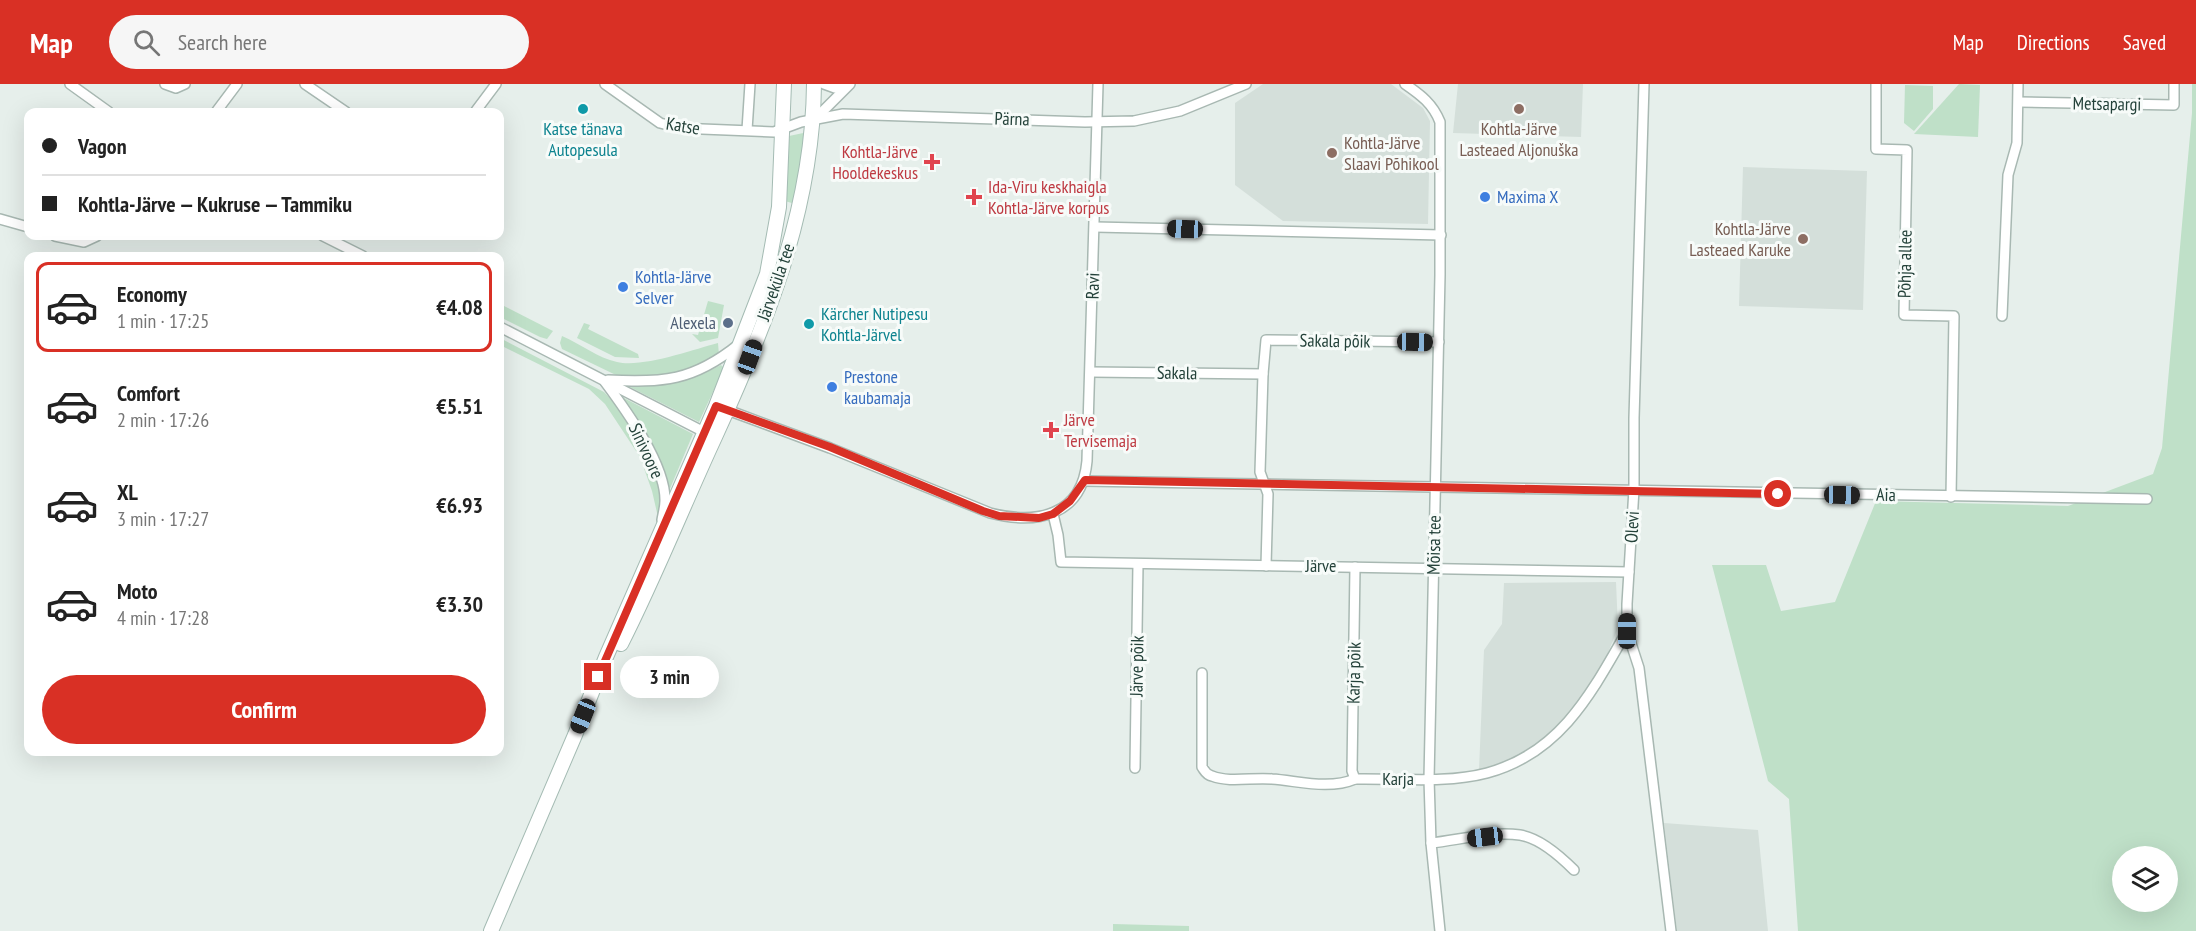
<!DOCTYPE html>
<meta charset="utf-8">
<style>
:root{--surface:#fff;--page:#f6f6f6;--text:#222;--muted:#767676;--line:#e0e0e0;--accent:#d93025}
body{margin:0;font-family:"PT Sans Narrow",sans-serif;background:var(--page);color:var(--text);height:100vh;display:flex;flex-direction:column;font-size:22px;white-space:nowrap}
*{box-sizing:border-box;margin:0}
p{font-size:20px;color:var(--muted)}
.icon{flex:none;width:33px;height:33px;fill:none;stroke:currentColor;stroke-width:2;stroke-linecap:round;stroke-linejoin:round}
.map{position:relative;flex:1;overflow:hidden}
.panel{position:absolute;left:24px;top:168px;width:480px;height:504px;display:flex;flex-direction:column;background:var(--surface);border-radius:12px;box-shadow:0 6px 24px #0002}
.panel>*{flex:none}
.hud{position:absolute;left:24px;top:24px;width:480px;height:132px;border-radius:12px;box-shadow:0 6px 24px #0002;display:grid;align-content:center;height:132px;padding:0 18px;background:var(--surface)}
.buttons{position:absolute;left:2112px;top:762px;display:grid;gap:12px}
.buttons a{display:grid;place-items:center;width:66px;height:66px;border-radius:50%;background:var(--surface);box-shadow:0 6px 24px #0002;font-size:30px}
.end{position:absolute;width:27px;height:27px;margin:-14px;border:8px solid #d93025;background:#fff;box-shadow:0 0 0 3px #fff}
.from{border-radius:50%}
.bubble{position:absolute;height:42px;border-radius:21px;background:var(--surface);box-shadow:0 6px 24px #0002;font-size:20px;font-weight:800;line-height:42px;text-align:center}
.car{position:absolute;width:18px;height:36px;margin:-18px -9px;border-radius:8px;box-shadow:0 0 4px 2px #0007;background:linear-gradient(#222 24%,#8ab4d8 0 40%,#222 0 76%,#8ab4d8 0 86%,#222 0)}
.hud b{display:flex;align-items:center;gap:21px;height:57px;font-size:22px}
.hud b+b{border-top:2px solid var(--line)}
.hud i{width:15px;height:15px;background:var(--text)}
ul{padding:10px 0 0;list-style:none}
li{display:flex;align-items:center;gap:18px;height:90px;margin:0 12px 9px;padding:0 6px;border:3px solid transparent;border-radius:12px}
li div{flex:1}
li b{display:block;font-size:22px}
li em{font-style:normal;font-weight:800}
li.current{border-color:var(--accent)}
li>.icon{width:54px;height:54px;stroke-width:1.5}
.cta{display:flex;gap:12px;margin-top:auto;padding:12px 18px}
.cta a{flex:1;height:69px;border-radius:36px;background:var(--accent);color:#fff;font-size:24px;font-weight:800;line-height:69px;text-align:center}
header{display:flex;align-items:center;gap:36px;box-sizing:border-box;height:84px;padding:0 30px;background:var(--accent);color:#fff}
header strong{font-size:28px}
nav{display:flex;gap:33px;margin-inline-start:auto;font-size:21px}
.search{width:420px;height:54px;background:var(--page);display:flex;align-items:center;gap:15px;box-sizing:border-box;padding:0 21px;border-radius:33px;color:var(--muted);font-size:22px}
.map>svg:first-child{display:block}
.built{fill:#d4dfda}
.green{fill:#bfe0c8;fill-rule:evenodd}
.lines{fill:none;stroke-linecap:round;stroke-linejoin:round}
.street-casing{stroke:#a8b8b2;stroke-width:12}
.secondary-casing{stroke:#a4bbb3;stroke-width:16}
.street{stroke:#fff;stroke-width:9}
.secondary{stroke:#fff;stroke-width:14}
.route{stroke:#d93025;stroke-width:8}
.culture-dot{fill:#0f9aa8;stroke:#f7fbf9;stroke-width:2}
.education-dot{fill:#8d6e63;stroke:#f7fbf9;stroke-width:2}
.health-dot{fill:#e0444e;stroke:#f7fbf9;stroke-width:2}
.shop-dot{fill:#3f7fe0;stroke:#f7fbf9;stroke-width:2}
.service-dot{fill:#5c6f8a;stroke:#f7fbf9;stroke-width:2}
.labels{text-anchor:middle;stroke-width:6;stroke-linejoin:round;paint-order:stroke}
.street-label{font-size:18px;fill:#24423a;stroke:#f7fbf9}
.culture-label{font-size:18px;fill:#0d838f;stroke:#f7fbf9}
.education-label{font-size:18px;fill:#785e54;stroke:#f7fbf9}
.health-label{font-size:18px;fill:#be3a42;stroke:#f7fbf9;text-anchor:start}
.shop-label{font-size:18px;fill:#366cbe;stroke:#f7fbf9;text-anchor:start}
.service-label{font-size:18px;fill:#4e5e75;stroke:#f7fbf9;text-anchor:end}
</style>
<header>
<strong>Map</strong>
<div class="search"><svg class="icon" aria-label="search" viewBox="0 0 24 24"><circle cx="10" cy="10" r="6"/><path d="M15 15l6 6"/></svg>Search here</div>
<nav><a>Map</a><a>Directions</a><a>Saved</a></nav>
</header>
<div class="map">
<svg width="2196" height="847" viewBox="0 0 2196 847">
<rect width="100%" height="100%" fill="#e6efeb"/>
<!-- built -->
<g class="built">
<polygon points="1263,0 1391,0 1423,24 1430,37 1428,140 1283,137 1235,101 1235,19"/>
<polygon points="1458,0 1583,0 1581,53 1453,49"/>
<polygon points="1743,83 1867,87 1863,226 1739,222"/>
<polygon points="1616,498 1618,544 1603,581 1581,616 1552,651 1513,676 1479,686 1484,566 1502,540 1504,499"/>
<polygon points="1664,739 1758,746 1768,847 1677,847"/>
</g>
<!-- green -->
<g class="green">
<polygon points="1959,0 1980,1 1978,53 1914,50"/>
<path d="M2192,0H2196V847H1798L1789,715L1768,697L1712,481H1766L1781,527L1835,518L1876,417L2068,422L2153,390L2162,364L2192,29ZM2122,772H2168V818H2122Z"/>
<polygon points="1905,1 1933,2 1933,25 1914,47 1904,39"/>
<polygon points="808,48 795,120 785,117 789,52"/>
<polygon points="708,217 724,221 718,254 700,258 692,250 698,251"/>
<polygon points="500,220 553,247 547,255 540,253 500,233"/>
<polygon points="584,239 590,241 588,245 638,270 639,274 615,273 577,254"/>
<path d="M562,252C581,260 598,274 617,278C642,284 692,266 718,259L719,271L690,286L659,292L620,293L562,265L560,259Z"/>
<path d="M500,254L604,308C627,330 674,400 658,433L652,407L640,373L605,320L589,305L500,261Z"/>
<path d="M721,281L724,284L699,338L628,302C663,302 691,297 721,281Z"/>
<path d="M622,313L693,350L669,407C661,371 642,342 622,313Z"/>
<polygon points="1113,840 1189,842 1189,847 1113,847"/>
</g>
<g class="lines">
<defs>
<g id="street">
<polyline points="70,0 109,28"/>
<polyline points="165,0 176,4 185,0"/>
<polyline points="305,0 346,28"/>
<polyline points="605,0 660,39 679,44 702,45 774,48 801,38 843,30 1085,38 1134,37 1180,27 1246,0"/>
<polyline points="824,0 835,4 842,0"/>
<path d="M1405,0C1421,11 1433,20 1440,38V191L1429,695L1431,759L1440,847"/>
<polyline points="1644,0 1634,334 1634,405 1627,520 1627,547 1639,584 1671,847"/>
<polyline points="1876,0 1876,65 1907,66 1904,231 1954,232 1951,413"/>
<polyline points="2019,18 2174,21 2174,0"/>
<polyline points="216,28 237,0"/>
<polyline points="475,28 496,0"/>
<polyline points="815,35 850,0"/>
<polyline points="747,46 750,0"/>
<polyline points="0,135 28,143"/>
<polyline points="1095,143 1441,151"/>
<polyline points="55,152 84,158 97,152"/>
<polyline points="323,152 363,172"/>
<polyline points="2002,232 2008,91 2017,59 2018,0"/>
<polyline points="500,243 708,350"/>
<polyline points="1091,288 1263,290"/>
<path d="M608,296C663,299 693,297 738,261"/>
<path d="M605,298C626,326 666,381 665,417C665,423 663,430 662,436"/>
<path d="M722,324L830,364L990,429C1037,441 1082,432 1087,377L1098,0"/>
<polyline points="1085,397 2147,415"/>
<polyline points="1053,430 1058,451 1061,478 1629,488"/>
<polyline points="1266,482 1268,410 1260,388 1263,290 1266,256 1439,258"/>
<path d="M1202,589V683C1205,687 1206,691 1212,692C1230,699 1253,693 1272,695C1299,697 1329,706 1355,695C1397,694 1445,700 1487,689C1561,669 1592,608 1627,547"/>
<polyline points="1135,684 1138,480"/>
<polyline points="1355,695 1352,687 1355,483"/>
<path d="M1431,759C1459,756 1491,747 1520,751C1540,754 1560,772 1574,786"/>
</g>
<g id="secondary">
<path d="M621,560C655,493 683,422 715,353C766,242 813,124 814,0"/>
<polyline points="491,847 575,651 606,573 716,322 767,190 779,123 784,0"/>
</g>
</defs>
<!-- street casing -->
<use href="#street" class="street-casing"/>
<!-- secondary casing -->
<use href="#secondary" class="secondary-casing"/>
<!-- street -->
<use href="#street" class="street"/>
<!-- secondary -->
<use href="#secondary" class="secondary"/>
</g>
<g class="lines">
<!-- route -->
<polyline class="route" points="598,593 716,322 830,363 983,427 999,432 1039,434 1053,430 1070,417 1085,396 1778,410"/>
</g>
<!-- markers -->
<g class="culture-dot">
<circle cx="583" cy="25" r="6"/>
<circle cx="809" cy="240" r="6"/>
</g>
<g class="education-dot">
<circle cx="1519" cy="25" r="6"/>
<circle cx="1332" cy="69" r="6"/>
<circle cx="1803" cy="155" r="6"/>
</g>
<g class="health-dot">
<path d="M929 69h6v6h6v6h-6v6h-6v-6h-6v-6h6z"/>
<path d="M971 104h6v6h6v6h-6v6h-6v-6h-6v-6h6z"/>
<path d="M1048 337h6v6h6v6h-6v6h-6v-6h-6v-6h6z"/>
</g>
<g class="shop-dot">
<circle cx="1485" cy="113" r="6"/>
<circle cx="623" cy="203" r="6"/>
<circle cx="832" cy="303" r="6"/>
</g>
<circle class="service-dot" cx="728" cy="239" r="6"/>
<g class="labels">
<!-- street labels -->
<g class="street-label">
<text transform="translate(2107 20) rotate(1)" y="6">Metsapargi</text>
<text transform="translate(1012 35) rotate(2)" y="6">Pärna</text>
<text transform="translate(683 42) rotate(9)" y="6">Katse</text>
<text transform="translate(1905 180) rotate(-89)" y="6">Põhja allee</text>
<text transform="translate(776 198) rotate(-71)" y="6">Järveküla tee</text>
<text transform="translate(1093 202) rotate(-88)" y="6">Ravi</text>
<text transform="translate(1335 257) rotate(1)" y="6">Sakala põik</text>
<text transform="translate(1177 289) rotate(1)" y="6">Sakala</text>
<text transform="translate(646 367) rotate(65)" y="6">Sinivoore</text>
<text transform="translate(1886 411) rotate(1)" y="6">Aia</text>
<text transform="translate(1632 443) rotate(-87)" y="6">Olevi</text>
<text transform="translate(1434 461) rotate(-89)" y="6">Mõisa tee</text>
<text x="1321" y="488">Järve</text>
<text transform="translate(1137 582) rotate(-89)" y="6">Järve põik</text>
<text transform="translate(1354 589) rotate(-89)" y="6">Karja põik</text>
<text x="1398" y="701">Karja</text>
</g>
<!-- culture labels -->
<g class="culture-label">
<text x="583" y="51">Katse tänava<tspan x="583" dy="21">Autopesula</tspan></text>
<text x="821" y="236" text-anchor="start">Kärcher Nutipesu<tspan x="821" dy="21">Kohtla-Järvel</tspan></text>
</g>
<!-- education labels -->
<g class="education-label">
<text x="1519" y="51">Kohtla-Järve<tspan x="1519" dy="21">Lasteaed Aljonuška</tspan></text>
<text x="1344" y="65" text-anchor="start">Kohtla-Järve<tspan x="1344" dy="21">Slaavi Põhikool</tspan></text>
<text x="1791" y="151" text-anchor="end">Kohtla-Järve<tspan x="1791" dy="21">Lasteaed Karuke</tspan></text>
</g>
<!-- health labels -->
<g class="health-label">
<text x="918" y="74" text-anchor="end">Kohtla-Järve<tspan x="918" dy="21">Hooldekeskus</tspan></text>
<text x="988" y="109">Ida-Viru keskhaigla<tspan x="988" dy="21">Kohtla-Järve korpus</tspan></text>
<text x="1064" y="342">Järve<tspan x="1064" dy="21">Tervisemaja</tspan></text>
</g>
<!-- shop labels -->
<g class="shop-label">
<text x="1497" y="119">Maxima X</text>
<text x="635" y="199">Kohtla-Järve<tspan x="635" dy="21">Selver</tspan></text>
<text x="844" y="299">Prestone<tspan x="844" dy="21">kaubamaja</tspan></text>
</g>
<!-- service labels -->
<g class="service-label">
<text x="716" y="245">Alexela</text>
</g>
</g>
</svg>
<div class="buttons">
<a><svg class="icon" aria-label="layers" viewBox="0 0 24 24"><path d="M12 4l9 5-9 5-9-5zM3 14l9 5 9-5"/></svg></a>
</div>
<i class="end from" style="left:1778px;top:410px"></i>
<i class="end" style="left:598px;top:593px"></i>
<div class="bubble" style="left:620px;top:572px;width:99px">3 min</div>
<i class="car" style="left:1185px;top:145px;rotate:272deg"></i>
<i class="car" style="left:1415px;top:258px;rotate:91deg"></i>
<i class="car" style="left:750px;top:273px;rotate:20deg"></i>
<i class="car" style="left:1842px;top:411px;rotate:91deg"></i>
<i class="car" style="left:1627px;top:547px;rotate:0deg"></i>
<i class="car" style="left:583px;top:632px;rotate:202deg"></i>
<i class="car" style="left:1485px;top:753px;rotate:263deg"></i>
<div class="hud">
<b><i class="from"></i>Vagon</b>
<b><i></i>Kohtla-Järve — Kukruse — Tammiku</b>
</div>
<section class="panel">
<ul>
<li class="current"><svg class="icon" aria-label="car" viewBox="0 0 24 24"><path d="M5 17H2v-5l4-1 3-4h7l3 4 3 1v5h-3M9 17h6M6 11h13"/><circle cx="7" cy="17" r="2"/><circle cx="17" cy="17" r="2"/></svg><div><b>Economy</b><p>1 min · 17:25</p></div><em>€4.08</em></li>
<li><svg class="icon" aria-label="car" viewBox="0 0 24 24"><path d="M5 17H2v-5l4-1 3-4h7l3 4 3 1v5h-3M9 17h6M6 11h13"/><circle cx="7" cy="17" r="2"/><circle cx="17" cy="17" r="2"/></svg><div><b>Comfort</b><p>2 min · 17:26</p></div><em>€5.51</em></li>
<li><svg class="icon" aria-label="car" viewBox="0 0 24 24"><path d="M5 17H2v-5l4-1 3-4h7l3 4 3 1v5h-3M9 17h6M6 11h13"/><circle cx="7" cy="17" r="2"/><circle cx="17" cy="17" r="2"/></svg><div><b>XL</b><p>3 min · 17:27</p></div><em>€6.93</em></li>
<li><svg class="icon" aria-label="car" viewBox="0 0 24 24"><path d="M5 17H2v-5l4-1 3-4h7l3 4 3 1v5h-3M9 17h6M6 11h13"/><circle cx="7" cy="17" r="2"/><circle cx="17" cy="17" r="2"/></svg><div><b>Moto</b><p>4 min · 17:28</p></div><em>€3.30</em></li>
</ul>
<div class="cta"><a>Confirm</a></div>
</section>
</div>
